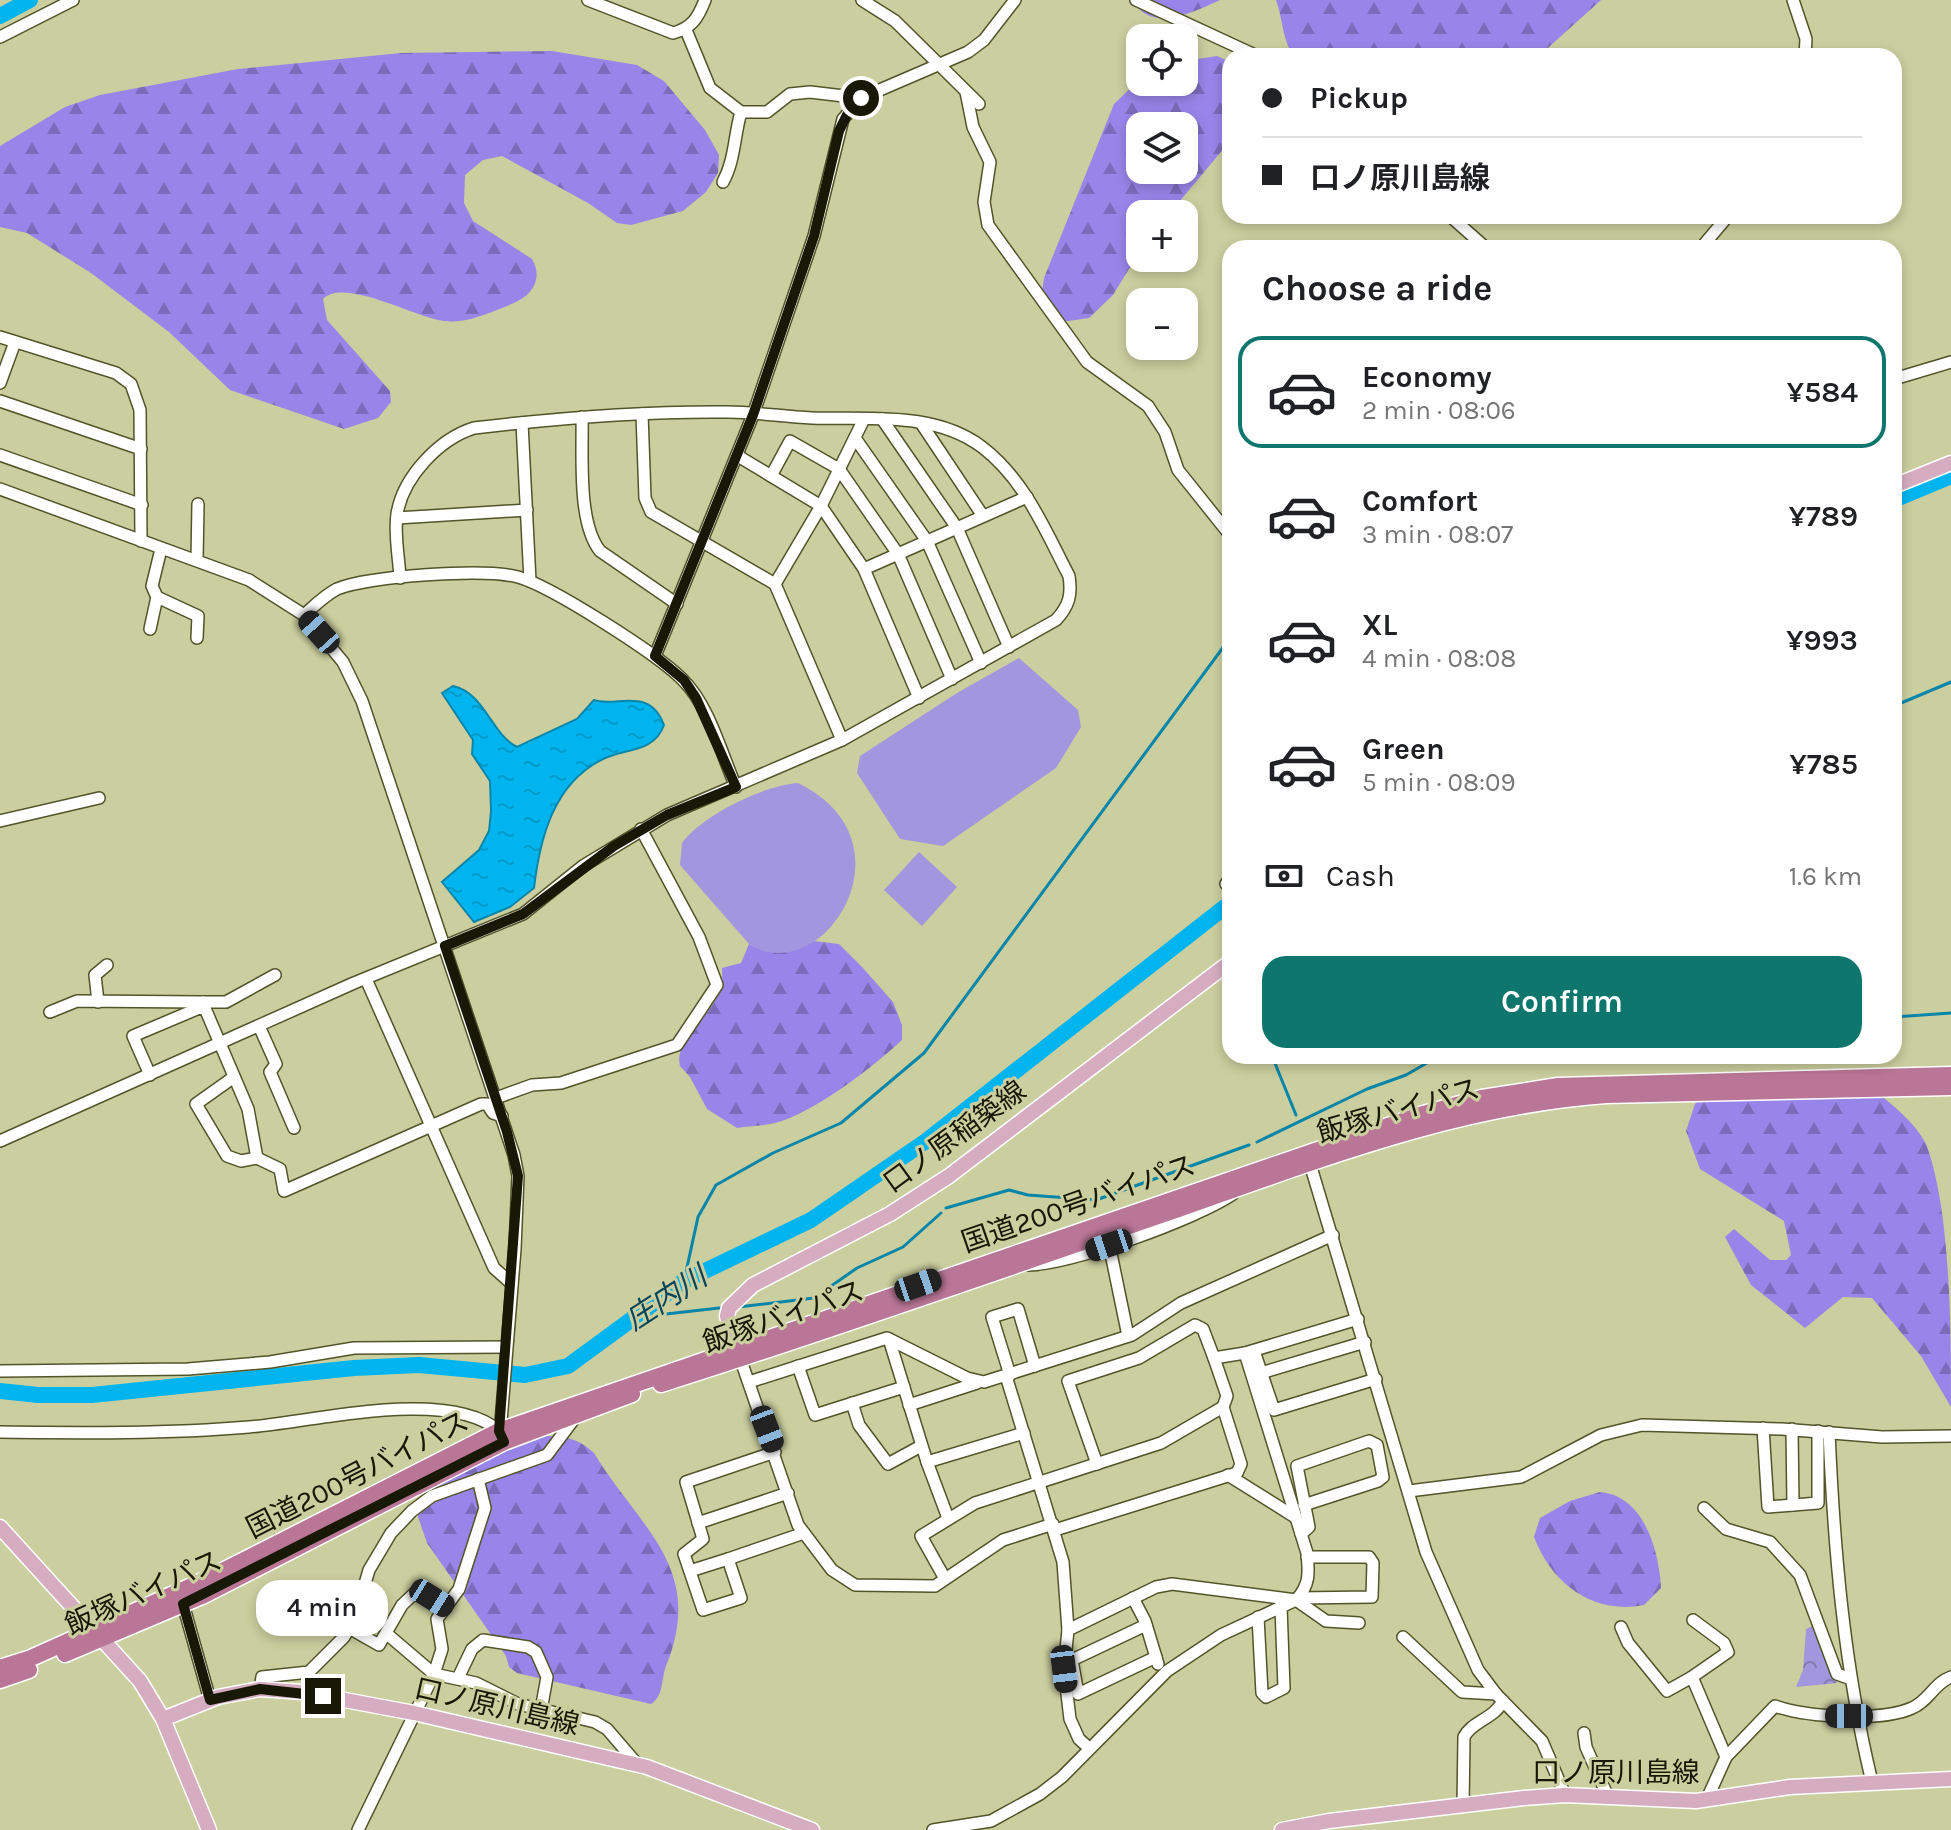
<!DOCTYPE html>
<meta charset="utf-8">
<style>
:root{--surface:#fff;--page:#f2f2f2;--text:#202124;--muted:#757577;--line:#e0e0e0;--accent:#0f766e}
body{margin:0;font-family:Karla,"Noto Sans JP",sans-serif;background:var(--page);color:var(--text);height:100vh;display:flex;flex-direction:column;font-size:30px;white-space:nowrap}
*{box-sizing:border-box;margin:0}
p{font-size:26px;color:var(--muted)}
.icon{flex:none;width:44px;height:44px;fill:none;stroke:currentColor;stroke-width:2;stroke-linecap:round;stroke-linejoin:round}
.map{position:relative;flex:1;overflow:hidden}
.details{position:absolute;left:1222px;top:240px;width:680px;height:824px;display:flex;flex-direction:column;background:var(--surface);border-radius:24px;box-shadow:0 4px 12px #0003}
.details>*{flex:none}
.banner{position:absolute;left:1222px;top:48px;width:680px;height:176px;border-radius:24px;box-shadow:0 4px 12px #0003;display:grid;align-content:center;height:176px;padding:0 40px;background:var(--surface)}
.tools{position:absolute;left:1126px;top:24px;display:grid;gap:16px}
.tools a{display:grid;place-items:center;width:72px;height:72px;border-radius:16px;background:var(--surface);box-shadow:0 4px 12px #0003;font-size:40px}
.end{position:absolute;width:36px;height:36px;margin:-18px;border:10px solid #171806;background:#fff;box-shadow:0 0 0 4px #fff}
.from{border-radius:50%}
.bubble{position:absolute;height:56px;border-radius:24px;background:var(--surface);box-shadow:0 4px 12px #0003;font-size:26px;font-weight:600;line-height:56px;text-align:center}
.car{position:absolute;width:24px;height:48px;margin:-24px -12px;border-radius:10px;box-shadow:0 0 6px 2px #0007;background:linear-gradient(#222 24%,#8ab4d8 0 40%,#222 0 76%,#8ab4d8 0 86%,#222 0)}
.banner b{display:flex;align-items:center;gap:28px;height:76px;font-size:30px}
.banner b+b{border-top:2px solid var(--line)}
.banner i{width:20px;height:20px;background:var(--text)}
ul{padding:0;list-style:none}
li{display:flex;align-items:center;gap:24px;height:112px;margin:0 16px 12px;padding:0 24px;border:4px solid transparent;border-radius:24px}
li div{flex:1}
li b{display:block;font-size:30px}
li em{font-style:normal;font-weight:600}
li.active{border-color:var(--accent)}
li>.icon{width:72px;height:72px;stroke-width:1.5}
h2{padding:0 40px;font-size:36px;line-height:96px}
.pay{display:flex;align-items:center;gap:20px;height:88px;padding:0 40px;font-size:30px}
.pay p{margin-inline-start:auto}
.button{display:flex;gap:16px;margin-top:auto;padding:16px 40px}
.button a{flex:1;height:92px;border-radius:24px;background:var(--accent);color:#fff;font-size:32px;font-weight:600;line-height:92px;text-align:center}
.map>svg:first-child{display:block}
.forest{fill:url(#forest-firs);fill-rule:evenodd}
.park{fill:url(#park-crowns)}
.pitch{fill:#a297de}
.water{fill:url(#water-ripples);stroke:#0786a9;stroke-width:2}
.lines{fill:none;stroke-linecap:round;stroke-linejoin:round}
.stream{stroke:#0786a9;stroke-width:3}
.river{stroke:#00b5ef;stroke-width:16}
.minor-casing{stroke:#525429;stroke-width:14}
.major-casing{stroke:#fff;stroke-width:17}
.highway-casing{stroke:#fff;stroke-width:19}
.minor{stroke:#fff;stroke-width:11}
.major{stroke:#d6adc0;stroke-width:14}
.highway{stroke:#ba7696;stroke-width:16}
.route{stroke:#171806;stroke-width:10}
.labels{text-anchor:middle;stroke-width:6;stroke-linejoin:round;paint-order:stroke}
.street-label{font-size:28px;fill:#171806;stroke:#cbce9e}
.water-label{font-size:30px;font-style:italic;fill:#07455d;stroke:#cbce9e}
</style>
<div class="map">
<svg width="1951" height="1830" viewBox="0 0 1951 1830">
<defs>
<pattern id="forest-firs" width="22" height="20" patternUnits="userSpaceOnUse" patternTransform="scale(2)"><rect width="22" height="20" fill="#9885e9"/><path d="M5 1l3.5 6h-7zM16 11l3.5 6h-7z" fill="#7b6cbb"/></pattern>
<pattern id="park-crowns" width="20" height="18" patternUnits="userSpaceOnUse" patternTransform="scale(2)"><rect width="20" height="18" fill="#a297de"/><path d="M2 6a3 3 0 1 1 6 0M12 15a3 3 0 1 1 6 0" fill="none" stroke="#837ab2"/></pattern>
<pattern id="water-ripples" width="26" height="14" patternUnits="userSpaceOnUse" patternTransform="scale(2)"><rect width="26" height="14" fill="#00b5ef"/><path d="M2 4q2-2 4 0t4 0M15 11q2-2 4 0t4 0" fill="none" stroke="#019bcb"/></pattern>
</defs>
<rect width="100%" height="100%" fill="#cbce9e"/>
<!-- forest -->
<g class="forest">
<path d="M1133,0H1220C1194,12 1150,34 1133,0Z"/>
<path d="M1276,0H1601L1539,56H1294C1282,40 1283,19 1276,0Z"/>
<path d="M552,51L637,65L664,81L705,130L719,155L718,173L706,192L683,211L631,225L617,223L588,203L502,156L483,160L465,175L464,203L473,221L532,259C539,271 538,283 529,293C520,302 508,305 497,310C479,317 463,323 444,321C416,318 344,277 323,299L327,320L390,391L391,402L378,418L344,429L230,390L169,332L91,273L27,233L0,227V146L65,107L100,95L238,69L401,53Z"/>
<path d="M1217,56L1230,62V141L1169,214H1140V251L1113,295L1089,318L1061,322L1042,293L1044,278L1114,104L1140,79V82H1184V61ZM1140,126H1184V170H1140Z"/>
<path d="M814,941L839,944L863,968L893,1002L902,1025V1040C873,1067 814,1113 775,1123C763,1126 749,1126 737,1128L707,1109L690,1077L680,1066C673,1039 715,1014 721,987C723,982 722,974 722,968L741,963L749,944C770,957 793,950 814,941Z"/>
<path d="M1875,1090C1894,1107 1914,1121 1926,1144C1951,1210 1951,1331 1951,1407L1921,1356L1872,1298L1843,1297L1805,1328L1751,1285L1725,1237L1734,1229L1770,1260H1786L1791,1255L1784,1221L1700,1169L1686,1131L1695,1104L1706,1092Z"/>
<path d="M540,1436C563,1436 577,1437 594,1453C640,1529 706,1568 666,1666C661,1679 664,1696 651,1704L517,1673L509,1667L506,1656L427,1543L418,1517L419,1502L427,1490L489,1452Z"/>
<path d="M1600,1492C1644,1496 1659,1550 1661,1588L1644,1605C1593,1615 1552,1584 1534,1537L1540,1518L1570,1501Z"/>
</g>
<!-- park -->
<polygon class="park" points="1815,1625 1837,1683 1796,1687 1803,1670 1806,1629"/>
<!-- pitch -->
<g class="pitch">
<polygon points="1019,658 1078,710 1081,727 1056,768 943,846 900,839 857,773 860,756 957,693"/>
<path d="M798,783C919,842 822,991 749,944L680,865L682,843C702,815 765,785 798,783Z"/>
<polygon points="919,852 957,887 922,926 884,890"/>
</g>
<!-- water -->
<path class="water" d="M453,686C485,693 491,734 517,747L577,719L594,700C615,708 649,685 664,725C654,753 625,748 603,759C554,783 540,837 534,888L510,907L474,922L442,882L479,850L489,831L491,811L490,781L472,754L473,740L442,693Z"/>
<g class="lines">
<!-- stream -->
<g class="stream">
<polyline points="1894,706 1951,682"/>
<polyline points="1894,1017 1951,1013"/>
<polyline points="1272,1056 1296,1115"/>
<polyline points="1257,1142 1367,1089 1406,1075 1439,1056"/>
<polyline points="946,1208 1009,1190 1028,1195 1096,1200 1249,1145"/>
<polyline points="684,1281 698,1217 716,1185 773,1153 841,1123 924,1053 1230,638"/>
<polyline points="738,1307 814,1298 857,1268 903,1247 941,1213"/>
<polyline points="631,1318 719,1308"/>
</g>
<!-- river -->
<g class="river">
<polyline points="0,16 30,0"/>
<polyline points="1894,500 1951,476"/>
<polyline points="0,1391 38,1395 92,1395 354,1368 419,1365 525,1375 568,1366 684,1281 811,1220 926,1141 1230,903"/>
</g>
<defs>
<g id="minor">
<path d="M588,0L673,33C692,28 698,18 705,0"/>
<polyline points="862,0 895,21 979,104"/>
<polyline points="1136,0 1257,56"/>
<polyline points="1793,0 1806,39 1805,56"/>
<polyline points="686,30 710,88 741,112 767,112 790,94 810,92 861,98"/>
<polyline points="0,37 73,0"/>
<polyline points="966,92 973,127 990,162 984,202 988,225 1087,362 1148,406 1165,432 1178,470 1230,535"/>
<path d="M723,182C735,160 734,136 741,112"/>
<polyline points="1450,216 1486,248"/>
<polyline points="1701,248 1728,216"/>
<polyline points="0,337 116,373 131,384 140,410 141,541"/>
<polyline points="1894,379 1951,362"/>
<polyline points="0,383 15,342"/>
<polyline points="0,401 141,449"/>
<polyline points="642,414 645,498 651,512 775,584"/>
<path d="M582,417C583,454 577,522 600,551L677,604"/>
<polyline points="882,419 957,528 1009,647"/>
<polyline points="522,423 530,581"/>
<polyline points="921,423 983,516"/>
<polyline points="855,438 927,541 981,663"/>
<polyline points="0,455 142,505"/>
<polyline points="738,456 821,506 864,419"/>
<polyline points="771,476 790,441 839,469 898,554 952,679"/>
<polyline points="0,489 249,580 304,615 343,662 362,701 514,1155 518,1176 515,1249 500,1434"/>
<polyline points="397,518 527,510"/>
<polyline points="161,549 152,586 157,597 198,616 197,638"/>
<polyline points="197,560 198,504"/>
<polyline points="864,569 1027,497"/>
<path d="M304,615C314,606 325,595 337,589C369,576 484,568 518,577C551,586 657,654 682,679C709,705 721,753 736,787"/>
<polyline points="150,629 157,597"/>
<polyline points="655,656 753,415 814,236 843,119 861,98 968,52 984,40 1015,0"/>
<polyline points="842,740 775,584 821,506 864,569 919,698"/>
<polyline points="0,821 99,798"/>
<polyline points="1226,884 1230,878"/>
<polyline points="366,979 494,1268 512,1284"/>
<polyline points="98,1002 95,975 107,965"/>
<polyline points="203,1002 226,1002 275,975"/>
<polyline points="50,1012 77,1001 203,1002 204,1006"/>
<polyline points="259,1026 276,1064 270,1072 294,1128"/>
<polyline points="150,1075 133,1036 204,1006 248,1109 257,1158 280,1169 284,1191 481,1104 487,1104 493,1113 502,1116"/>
<polyline points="234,1077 196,1104 227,1156 241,1161 257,1158"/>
<polyline points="496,1098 532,1085 561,1083 677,1045 717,985 699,937 641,829"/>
<path d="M0,1141L354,983L523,914L583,866L667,815L842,740L1056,620C1069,606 1072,595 1069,576C1045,530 1025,480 982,447C934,411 869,420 812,418C784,417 756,412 728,412C643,411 558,418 474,428C439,439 403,477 397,514C394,534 399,558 400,578"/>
<polyline points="1308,1157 1426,1552 1478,1670 1496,1694 1542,1741 1565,1795"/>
<polyline points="1108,1239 1128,1336"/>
<path d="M1028,1265C1072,1264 1196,1219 1233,1194"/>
<polyline points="889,1339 927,1462 948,1518"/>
<polyline points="1254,1351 1274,1410 1376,1379"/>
<polyline points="739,1355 798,1525 832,1570 855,1585 935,1586 1003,1540 1053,1524"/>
<polyline points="1214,1358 1227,1396 1223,1407"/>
<polyline points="798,1366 815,1415 904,1387"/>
<polyline points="0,1371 188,1369 270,1362 354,1348 506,1347"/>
<polyline points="1261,1373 1365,1342"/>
<polyline points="1010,1375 992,1317 1018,1309 1035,1366"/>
<polyline points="1006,1376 1063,1562 1068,1630 1064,1669 1070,1719 1079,1739 1089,1748"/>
<polyline points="749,1382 887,1338 967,1378 984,1382 1132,1335 1181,1303 1333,1235"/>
<polyline points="852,1403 859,1425 888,1464 921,1446"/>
<polyline points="909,1405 977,1383"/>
<polyline points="1763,1428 1768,1507 1818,1503 1818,1431"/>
<polyline points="1792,1429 1793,1505"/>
<path d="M0,1432C83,1433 167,1434 249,1427C312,1422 448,1387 499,1431"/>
<path d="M1829,1432C1834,1550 1844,1667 1872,1782"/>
<polyline points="775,1452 686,1482 703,1539 684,1554 703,1610 741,1598 728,1559 804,1533"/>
<polyline points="927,1462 1024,1433"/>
<polyline points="1097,1464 1068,1381 1139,1358 1195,1325 1203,1329 1214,1358 1245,1353"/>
<polyline points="1228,1475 1295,1517"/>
<polyline points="1409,1491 1521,1477 1601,1435 1642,1425 1782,1429 1882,1437 1951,1436"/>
<polyline points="1704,1508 1726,1529 1770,1542 1800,1575 1837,1674 1851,1679"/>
<polyline points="698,1523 788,1493"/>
<polyline points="1301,1534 1309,1527 1297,1466 1369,1441 1377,1445 1383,1477 1378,1481 1304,1505"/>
<polyline points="690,1571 728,1559"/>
<polyline points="944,1577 921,1536 975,1503 1161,1443 1223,1407 1241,1464 1237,1473 1055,1530"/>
<polyline points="1133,1598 1145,1621 1158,1664"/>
<polyline points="1298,1598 1372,1597 1373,1563 1369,1557 1307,1557"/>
<polyline points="183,1604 210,1700"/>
<polyline points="1258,1617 1262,1693 1266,1697 1284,1688 1281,1607"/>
<polyline points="1146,1625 1072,1660 1078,1694 1156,1657"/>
<polyline points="1621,1627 1628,1643 1667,1691 1692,1677 1726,1757 1707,1799"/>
<polyline points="349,1628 379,1645 402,1605 419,1589 446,1606"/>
<polyline points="1068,1630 1156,1587 1172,1584 1296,1600 1326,1621 1359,1623"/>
<polyline points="387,1634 434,1674 476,1683 518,1704 595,1722 607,1729 638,1765"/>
<polyline points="1403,1637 1462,1692 1496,1694"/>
<polyline points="1692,1677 1728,1652 1724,1643 1693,1620"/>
<polyline points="458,1678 472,1649 483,1640 528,1647 536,1652 547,1677 541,1710"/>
<polyline points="260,1689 262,1677 309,1672 344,1637 355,1618 369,1570 391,1533 412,1511 432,1496 547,1455 577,1415"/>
<polyline points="1584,1733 1586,1747 1608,1797"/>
<path d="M1726,1757L1775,1706C1806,1717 1881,1722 1912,1708C1929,1701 1934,1683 1951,1677"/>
<path d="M1463,1806L1464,1737C1472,1721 1494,1719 1503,1701"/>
<polyline points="358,1830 434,1674 442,1649 437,1619 459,1589 485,1508 478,1479"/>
<path d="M933,1830L991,1821L1040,1794L1062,1777L1167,1671L1221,1635L1296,1600C1310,1585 1309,1573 1307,1553L1245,1353L1358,1319"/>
</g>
<g id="major">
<polyline points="1894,486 1951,463"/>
<polyline points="736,1348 727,1316 729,1308 753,1285 890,1214 949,1176 1230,962"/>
<polyline points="0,1527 140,1681 163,1719 209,1830"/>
<polyline points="163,1719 218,1697 260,1689 302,1692 414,1713 647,1767 812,1830"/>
<polyline points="1282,1830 1329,1821 1524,1798 1565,1795 1696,1801 1790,1787 1951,1779"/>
</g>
<g id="highway">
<path d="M661,1384C832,1330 1001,1270 1170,1212C1313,1162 1454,1106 1606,1095L1951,1087"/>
<polyline points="65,1654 202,1596 504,1442 632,1394"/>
<polyline points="0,1668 31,1658 205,1580 499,1431 1420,1115 1482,1098 1558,1086 1951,1075"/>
<polyline points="0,1680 29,1670"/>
</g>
</defs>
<!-- minor casing -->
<use href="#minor" class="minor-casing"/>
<!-- major casing -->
<use href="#major" class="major-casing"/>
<!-- highway casing -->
<use href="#highway" class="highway-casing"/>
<!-- minor -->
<use href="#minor" class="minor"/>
<!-- major -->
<use href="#major" class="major"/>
<!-- highway -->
<use href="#highway" class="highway"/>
</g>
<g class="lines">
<!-- route -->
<polyline class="route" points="323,1696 260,1689 210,1700 183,1604 504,1442 499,1431 518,1176 507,1132 445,946 523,914 614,846 667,815 736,787 696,698 684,680 655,656 753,415 814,236 839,131 851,107 861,98"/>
</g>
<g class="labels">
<!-- street labels -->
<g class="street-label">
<text transform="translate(1398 1110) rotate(-16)" y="10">飯塚バイパス</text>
<text transform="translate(954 1136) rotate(-36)" y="10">口ノ原稲築線</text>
<text transform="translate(1078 1203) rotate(-19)" y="10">国道200号バイパス</text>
<text transform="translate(783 1316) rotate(-19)" y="10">飯塚バイパス</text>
<text transform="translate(357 1474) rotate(-27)" y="10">国道200号バイパス</text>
<text transform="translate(143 1592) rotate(-24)" y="10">飯塚バイパス</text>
<text transform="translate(497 1706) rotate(13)" y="10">口ノ原川島線</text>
<text x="1616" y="1782">口ノ原川島線</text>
</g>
<!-- water labels -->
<g class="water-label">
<text transform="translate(666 1298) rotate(-33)" y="10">庄内川</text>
</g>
</g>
</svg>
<div class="tools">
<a><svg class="icon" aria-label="locate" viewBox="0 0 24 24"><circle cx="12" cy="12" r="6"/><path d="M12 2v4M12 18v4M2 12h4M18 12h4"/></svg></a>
<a><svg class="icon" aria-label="layers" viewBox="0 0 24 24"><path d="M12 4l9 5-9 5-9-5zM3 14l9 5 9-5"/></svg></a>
<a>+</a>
<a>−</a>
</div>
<i class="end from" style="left:861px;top:98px"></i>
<i class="end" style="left:323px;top:1696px"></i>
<div class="bubble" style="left:256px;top:1580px;width:132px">4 min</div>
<i class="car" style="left:319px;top:632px;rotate:318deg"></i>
<i class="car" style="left:1109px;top:1245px;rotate:252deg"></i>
<i class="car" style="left:918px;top:1285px;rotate:71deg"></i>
<i class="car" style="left:767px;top:1429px;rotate:159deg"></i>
<i class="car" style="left:432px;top:1598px;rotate:122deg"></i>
<i class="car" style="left:1064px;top:1669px;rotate:173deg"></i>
<i class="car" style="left:1849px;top:1716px;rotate:270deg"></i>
<div class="banner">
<b><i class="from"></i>Pickup</b>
<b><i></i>口ノ原川島線</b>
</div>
<section class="details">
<h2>Choose a ride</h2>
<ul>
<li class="active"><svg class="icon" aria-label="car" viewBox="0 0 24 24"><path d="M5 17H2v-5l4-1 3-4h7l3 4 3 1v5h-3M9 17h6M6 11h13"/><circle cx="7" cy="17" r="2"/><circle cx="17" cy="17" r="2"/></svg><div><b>Economy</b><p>2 min · 08:06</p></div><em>¥584</em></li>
<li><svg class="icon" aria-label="car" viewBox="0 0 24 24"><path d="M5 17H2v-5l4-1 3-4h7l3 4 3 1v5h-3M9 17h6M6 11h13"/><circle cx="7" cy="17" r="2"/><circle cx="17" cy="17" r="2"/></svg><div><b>Comfort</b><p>3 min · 08:07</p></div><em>¥789</em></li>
<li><svg class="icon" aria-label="car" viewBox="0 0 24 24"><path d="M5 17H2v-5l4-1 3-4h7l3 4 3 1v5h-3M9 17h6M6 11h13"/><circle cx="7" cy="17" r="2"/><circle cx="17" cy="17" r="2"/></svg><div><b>XL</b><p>4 min · 08:08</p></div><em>¥993</em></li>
<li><svg class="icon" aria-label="car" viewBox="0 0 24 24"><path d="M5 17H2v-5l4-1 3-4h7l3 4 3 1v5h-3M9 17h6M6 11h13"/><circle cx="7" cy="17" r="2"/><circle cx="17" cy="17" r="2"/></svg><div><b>Green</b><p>5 min · 08:09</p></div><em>¥785</em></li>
</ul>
<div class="pay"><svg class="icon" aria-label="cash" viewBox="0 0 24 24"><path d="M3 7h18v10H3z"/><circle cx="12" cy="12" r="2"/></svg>Cash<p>1.6 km</p></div>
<div class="button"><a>Confirm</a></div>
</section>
</div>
